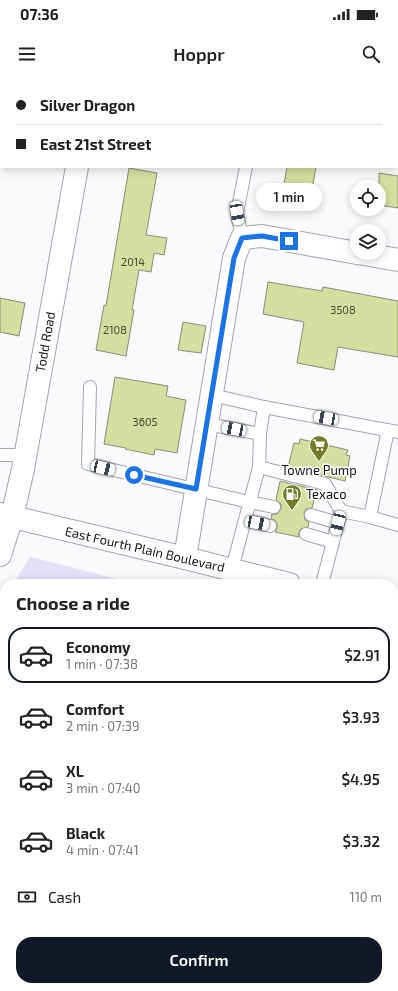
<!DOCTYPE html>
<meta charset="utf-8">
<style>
:root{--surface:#fff;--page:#f6f6f6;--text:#222;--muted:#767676;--line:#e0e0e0;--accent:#111827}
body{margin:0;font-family:"Exo 2",sans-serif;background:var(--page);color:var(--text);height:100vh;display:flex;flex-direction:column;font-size:15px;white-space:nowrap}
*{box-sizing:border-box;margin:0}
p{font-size:13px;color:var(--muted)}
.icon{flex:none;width:22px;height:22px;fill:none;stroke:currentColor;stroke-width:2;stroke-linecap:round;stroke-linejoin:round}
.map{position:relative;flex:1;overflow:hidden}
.sheet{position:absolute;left:0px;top:499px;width:398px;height:412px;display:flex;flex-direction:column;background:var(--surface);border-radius:16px 16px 0 0;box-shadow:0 2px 10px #0003}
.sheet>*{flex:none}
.hud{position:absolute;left:0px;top:0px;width:398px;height:88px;box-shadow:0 2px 10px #0003;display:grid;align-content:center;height:88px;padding:0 16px;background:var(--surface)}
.buttons{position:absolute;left:350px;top:100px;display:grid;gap:8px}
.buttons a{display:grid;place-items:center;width:36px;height:36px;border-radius:50%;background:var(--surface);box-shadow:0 2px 10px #0003;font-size:20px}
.end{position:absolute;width:18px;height:18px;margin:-9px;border:5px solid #1a73e8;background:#fff;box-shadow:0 0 0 2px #fff}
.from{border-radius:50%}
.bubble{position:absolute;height:28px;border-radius:14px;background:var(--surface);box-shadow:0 2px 10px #0003;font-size:13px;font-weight:600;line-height:28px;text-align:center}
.car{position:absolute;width:12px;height:24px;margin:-12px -6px;border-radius:5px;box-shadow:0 0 3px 1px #0007;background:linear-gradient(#fff 24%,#345 0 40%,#fff 0 76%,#345 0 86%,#fff 0)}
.hud b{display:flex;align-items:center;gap:14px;height:38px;font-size:15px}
.hud b+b{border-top:1px solid var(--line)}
.hud i{width:10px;height:10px;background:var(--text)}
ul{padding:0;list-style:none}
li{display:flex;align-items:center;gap:12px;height:56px;margin:0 8px 6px;padding:0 8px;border:2px solid transparent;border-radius:16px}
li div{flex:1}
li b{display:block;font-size:15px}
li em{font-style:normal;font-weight:600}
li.active{border-color:var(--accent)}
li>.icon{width:36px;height:36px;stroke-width:1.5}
h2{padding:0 16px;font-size:18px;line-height:48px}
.pay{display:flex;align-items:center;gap:10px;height:44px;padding:0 16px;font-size:15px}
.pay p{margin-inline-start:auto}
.primary-button{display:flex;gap:8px;margin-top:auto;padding:8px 16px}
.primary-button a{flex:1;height:46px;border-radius:16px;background:var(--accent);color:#fff;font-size:16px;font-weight:600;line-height:46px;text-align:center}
.status{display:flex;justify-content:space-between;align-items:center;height:28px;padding:0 20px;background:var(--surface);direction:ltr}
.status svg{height:11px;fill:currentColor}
header{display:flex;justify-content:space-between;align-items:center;height:52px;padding:0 16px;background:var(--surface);font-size:18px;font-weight:600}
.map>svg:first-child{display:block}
.green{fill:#e5dff8}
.building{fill:#d4de9e;stroke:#888b7a}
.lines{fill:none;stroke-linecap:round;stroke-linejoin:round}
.lane-casing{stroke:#a6a2b3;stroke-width:14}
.street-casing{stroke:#a6a2b3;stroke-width:24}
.secondary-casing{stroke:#a6a2b3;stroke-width:24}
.lane{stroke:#fff;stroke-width:12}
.street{stroke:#fff;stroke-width:22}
.secondary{stroke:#fff;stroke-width:22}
.route{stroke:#1a73e8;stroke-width:5}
.labels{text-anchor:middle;stroke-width:3;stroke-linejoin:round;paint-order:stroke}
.number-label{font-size:11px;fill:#45463b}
.street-label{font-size:13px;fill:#15131a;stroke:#fff}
.poi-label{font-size:13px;fill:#15131a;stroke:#fff}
</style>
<div class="status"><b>07:36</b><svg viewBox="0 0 49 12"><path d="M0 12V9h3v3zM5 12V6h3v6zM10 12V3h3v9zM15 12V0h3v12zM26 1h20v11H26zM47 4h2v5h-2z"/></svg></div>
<header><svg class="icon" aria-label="menu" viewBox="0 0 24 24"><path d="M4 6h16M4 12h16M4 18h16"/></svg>Hoppr<svg class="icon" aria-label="search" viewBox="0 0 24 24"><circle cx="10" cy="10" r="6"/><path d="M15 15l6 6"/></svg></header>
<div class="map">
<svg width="398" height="911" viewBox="0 0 398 911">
<rect width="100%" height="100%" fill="#fafafd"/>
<!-- green -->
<g class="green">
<polygon points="30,477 137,504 13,504"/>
<polygon points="5,517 5,906 245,906 245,911 0,911 0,524"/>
</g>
<!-- building -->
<g class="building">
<polygon points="287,87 316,87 309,126 281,121"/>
<polygon points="129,88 157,93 146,155 167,158 164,175 154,173 151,192 139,190 132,230 134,230 126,276 96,270 104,225 106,226"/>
<polygon points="379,93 398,96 398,128 379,125"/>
<polygon points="268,202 322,211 323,207 398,221 398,277 338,267 334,290 297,283 304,242 263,234"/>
<polygon points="0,218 25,223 19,256 0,252"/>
<polygon points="183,242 206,246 201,273 178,270"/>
<polygon points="115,297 168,306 166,316 186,320 177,373 155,369 154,375 125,369 126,368 104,364"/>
<polygon points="300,359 348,370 346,375 350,376 345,401 288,387 294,363 299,364"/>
<polygon points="280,401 317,410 312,428 306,429 304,433 305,440 309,442 308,447 301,449 299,452 299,457 275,452 277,448 277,444 275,440 271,439 272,434 277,434 281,429 281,424 276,420"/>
</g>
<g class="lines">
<defs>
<g id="lane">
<polyline points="242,158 237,133 246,87"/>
<polyline points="90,307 88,384 249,422 274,427"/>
<polyline points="212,315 264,327 260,354"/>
<polyline points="264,327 398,352"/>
<polyline points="207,344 260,354 259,387 325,404 341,431 322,504"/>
<polyline points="0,375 26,375"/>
<polyline points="341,431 370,437 398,445"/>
<polyline points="311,435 338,443"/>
<polyline points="370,437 388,350"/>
<polyline points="245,440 270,446"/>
<polyline points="306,454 333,462"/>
<polyline points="232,489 259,387"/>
<polyline points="271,911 272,906"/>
</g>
<g id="street">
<polyline points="92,1 92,0"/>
<polyline points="358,173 398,180"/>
<polyline points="0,475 12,437 23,389 77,87"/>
<polyline points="185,478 234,178 242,158 262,156 357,173"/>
</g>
<g id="secondary">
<polyline points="0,434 185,478 289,504"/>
<polyline points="393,529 398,531"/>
</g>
</defs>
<!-- lane casing -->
<use href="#lane" class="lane-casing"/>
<!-- street casing -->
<use href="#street" class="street-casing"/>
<!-- secondary casing -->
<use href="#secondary" class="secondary-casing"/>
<!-- lane -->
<use href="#lane" class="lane"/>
<!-- street -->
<use href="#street" class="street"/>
<!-- secondary -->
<use href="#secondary" class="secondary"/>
</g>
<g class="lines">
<!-- route -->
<polyline class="route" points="134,395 196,409 234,178 242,158 262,156 289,161"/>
</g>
<!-- icons -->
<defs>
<symbol id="supermarket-pin" viewBox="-11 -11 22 30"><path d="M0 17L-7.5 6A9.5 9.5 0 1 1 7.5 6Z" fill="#737b26" stroke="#fff"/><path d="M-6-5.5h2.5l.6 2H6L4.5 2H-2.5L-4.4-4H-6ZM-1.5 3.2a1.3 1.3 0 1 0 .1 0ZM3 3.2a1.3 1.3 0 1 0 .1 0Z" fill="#fff"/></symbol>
<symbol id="fuel-pin" viewBox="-11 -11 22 30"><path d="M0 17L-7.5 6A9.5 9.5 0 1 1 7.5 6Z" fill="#737b26" stroke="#fff"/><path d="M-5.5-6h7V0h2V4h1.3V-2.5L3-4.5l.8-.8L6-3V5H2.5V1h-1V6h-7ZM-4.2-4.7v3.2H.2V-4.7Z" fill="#fff"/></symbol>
</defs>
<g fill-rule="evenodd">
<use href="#supermarket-pin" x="308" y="354" width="22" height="30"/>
<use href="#fuel-pin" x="281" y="403" width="22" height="30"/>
</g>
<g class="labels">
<!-- number labels -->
<g class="number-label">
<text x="133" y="186">2014</text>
<text x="343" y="234">3508</text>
<text x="115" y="254">2108</text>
<text x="145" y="346">3605</text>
</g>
<!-- street labels -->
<g class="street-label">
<text transform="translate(45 262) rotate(-80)" y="5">Todd Road</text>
<text transform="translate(145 469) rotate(13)" y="5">East Fourth Plain Boulevard</text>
</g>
<!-- poi labels -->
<g class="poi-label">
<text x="319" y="395">Towne Pump</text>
<text x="306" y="419" text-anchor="start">Texaco</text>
</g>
</g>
</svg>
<div class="buttons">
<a><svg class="icon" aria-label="locate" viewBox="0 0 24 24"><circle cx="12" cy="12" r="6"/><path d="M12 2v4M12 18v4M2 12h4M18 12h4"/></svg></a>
<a><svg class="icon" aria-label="layers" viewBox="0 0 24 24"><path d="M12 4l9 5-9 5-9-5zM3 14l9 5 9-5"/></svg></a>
</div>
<i class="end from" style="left:134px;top:395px"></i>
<i class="end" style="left:289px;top:161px"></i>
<div class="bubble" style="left:256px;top:103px;width:66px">1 min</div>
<i class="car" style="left:237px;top:133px;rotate:170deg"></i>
<i class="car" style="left:326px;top:338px;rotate:280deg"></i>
<i class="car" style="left:234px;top:349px;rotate:281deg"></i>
<i class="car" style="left:103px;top:388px;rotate:103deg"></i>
<i class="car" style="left:257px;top:443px;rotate:101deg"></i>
<i class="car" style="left:338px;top:443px;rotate:194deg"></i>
<div class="hud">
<b><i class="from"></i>Silver Dragon</b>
<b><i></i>East 21st Street</b>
</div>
<section class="sheet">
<h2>Choose a ride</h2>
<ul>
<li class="active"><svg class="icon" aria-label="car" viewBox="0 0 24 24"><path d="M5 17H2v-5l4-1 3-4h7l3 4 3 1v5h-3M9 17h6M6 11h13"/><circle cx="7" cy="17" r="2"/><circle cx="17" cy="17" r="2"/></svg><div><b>Economy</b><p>1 min · 07:38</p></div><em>$2.91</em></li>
<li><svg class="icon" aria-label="car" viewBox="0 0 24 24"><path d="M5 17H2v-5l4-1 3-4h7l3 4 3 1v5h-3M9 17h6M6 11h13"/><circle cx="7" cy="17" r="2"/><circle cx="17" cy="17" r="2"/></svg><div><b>Comfort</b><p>2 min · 07:39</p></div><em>$3.93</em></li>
<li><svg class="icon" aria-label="car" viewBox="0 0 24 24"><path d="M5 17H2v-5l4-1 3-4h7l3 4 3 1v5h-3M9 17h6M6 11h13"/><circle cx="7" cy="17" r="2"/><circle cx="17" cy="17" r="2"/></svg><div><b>XL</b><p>3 min · 07:40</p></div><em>$4.95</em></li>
<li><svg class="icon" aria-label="car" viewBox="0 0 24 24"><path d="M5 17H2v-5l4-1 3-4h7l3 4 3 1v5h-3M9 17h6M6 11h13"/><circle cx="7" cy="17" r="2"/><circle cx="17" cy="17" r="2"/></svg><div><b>Black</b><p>4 min · 07:41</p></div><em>$3.32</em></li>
</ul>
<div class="pay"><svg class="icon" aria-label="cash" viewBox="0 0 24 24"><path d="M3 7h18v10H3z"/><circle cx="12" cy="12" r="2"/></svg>Cash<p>110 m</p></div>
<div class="primary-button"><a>Confirm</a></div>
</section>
</div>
